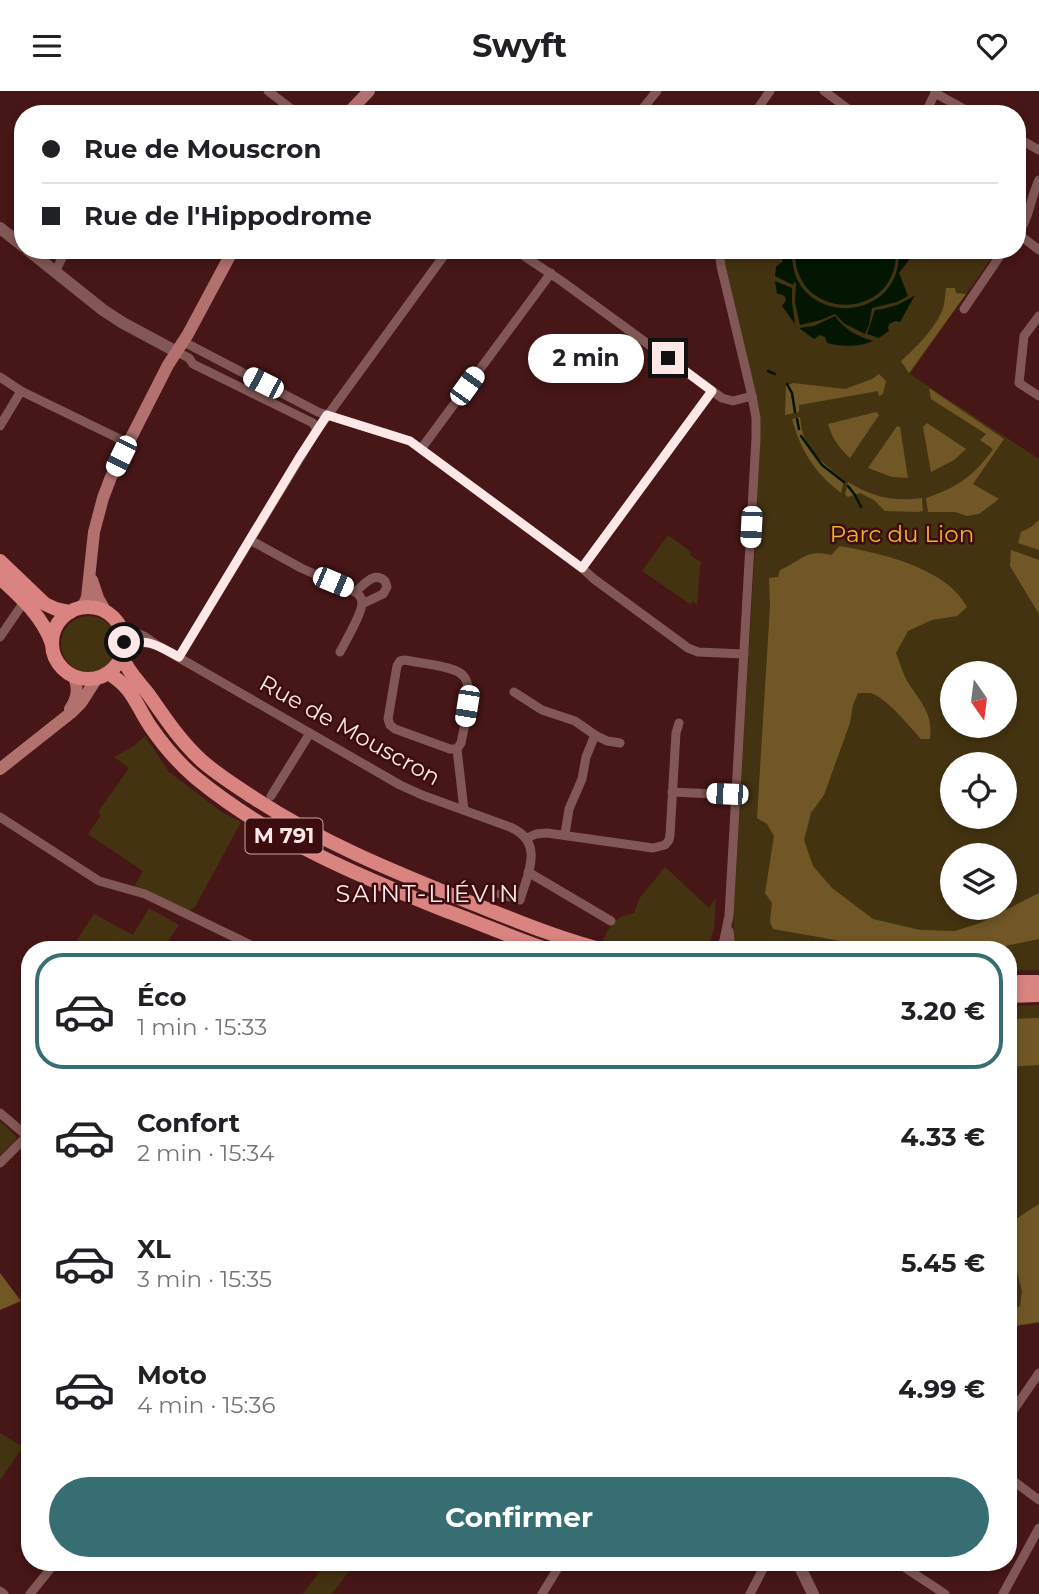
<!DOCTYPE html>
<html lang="fr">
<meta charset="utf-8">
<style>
:root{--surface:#fff;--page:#f2f2f2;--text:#202124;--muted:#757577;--line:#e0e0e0;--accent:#366e74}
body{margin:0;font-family:Montserrat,sans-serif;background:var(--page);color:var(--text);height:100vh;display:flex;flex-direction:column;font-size:26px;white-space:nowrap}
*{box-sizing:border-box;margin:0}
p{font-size:23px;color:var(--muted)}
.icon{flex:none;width:38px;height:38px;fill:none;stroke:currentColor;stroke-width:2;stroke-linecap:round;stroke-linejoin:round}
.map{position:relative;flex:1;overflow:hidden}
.sheet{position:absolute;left:21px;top:850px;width:996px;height:630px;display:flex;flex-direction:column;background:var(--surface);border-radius:28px;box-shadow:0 4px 10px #0003}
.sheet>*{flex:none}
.guide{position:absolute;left:14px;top:14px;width:1012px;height:154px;border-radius:28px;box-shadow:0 4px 10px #0003;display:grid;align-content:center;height:154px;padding:0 28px;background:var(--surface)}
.needle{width:46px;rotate:166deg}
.fabs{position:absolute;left:940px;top:570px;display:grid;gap:14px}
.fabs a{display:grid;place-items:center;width:77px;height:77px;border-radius:50%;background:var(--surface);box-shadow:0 4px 10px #0003;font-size:35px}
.end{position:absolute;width:32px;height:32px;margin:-16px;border:9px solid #fde8e7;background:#111;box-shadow:0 0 0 4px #111}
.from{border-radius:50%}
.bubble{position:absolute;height:49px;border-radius:24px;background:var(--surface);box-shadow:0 4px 10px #0003;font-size:23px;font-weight:700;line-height:49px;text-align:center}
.car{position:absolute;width:21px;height:42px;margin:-21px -10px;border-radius:9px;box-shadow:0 0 5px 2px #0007;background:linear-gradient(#fff 24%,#345 0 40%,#fff 0 76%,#345 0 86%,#fff 0)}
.guide b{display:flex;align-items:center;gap:24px;height:66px;font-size:26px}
.guide b+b{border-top:2px solid var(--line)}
.guide i{width:18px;height:18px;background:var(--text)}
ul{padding:12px 0 0;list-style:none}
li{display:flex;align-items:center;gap:21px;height:116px;margin:0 14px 10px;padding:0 14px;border:4px solid transparent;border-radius:28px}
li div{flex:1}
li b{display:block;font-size:26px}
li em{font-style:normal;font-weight:700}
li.current{border-color:var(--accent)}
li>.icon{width:63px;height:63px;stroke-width:1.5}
.primary-button{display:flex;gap:14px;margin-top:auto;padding:14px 28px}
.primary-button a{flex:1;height:80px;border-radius:42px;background:var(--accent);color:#fff;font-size:28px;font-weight:700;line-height:80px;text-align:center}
header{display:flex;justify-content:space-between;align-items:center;height:91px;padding:0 28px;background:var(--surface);font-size:32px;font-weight:700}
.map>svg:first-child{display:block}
.green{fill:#431;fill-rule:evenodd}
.forest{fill:#715725}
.water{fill:#031602}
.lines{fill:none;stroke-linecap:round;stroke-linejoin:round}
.stream{stroke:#031602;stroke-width:2.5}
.minor{stroke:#825856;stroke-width:9}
.tertiary{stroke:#825856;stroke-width:12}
.secondary{stroke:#b3716e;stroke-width:12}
.primary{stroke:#d98481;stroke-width:14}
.route{stroke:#fde8e7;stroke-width:9}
.labels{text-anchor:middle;stroke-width:5;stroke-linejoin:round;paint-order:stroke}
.shield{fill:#3c0c0e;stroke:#c3a6a6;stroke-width:2}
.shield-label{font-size:21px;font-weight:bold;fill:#fde8e7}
.park-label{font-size:23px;fill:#f0b42b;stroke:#3c0c0e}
.street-label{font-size:23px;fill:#fde8e7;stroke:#3c0c0e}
.neighbourhood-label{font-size:24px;letter-spacing:2px;fill:#fde8e7;stroke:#3c0c0e}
</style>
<header><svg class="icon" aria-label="menu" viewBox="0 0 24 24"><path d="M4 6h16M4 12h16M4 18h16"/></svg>Swyft<svg class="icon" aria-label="heart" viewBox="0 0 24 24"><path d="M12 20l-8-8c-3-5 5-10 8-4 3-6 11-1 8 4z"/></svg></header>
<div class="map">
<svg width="1039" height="1503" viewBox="0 0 1039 1503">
<rect width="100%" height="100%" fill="#471617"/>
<!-- green -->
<g class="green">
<path d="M723,159H997L910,283L1039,368V879L1008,880V859H752V858L733,856L734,815L756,438L760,345L759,319L724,168ZM952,583H1004V635H952ZM952,674H1004V726H952ZM952,765H1004V817H952Z"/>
<polygon points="668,444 691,461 690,464 702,472 700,475 697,514 693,510 690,513 642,480"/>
<circle cx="89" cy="553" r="28"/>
<polygon points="145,645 169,681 223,722 241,731 195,816 187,821 135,795 143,780 88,743 101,724 98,721 129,677 114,666 134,655"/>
<path d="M665,776L709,817L716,807L714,837L710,852L700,859H640L602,851C610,835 615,825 634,822L639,808Z"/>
<polygon points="149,817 179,834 162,859 67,859 70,854 73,855 94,823 133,844"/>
<polygon points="1039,914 1039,1232 1018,1235 1008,1251 1008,915"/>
<polygon points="0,1030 15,1044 17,1048 0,1065"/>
<polygon points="0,1342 23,1356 0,1389"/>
<polygon points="326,1472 355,1472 332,1503 303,1503"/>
</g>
<!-- forest -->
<g class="forest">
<path d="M946,197H955L956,202L966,203L909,282L901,270C915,258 935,237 942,220C945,213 945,204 946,197Z"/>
<polygon points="879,283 886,290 883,303 879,305 878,300 799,314 799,321 785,324 786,295 793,292 845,298 872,288"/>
<path d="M929,297L1004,348L973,393L999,408L979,423L967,425L955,421H928L926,407C958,396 974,385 993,358L980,349L986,343L931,308Z"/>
<path d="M876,321L879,324L850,367C839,357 832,347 828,333Z"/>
<path d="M800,326C801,331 801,338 803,343C809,362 829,377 844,389L841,402C814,381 801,360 792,328Z"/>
<polygon points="927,332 966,358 954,369 931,381 923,336"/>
<polygon points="897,335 900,336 908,387 892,386 868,377"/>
<path d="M848,391C872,406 894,411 922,407L923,420L918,421L885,420L874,409L860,402L848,406L845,404Z"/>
<polygon points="1039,429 1039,459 1018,452 1021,441 1031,436"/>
<path d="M840,455C880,462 947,477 967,516L957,525L932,529L908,540L896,562C900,572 903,584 909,593C922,613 933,623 930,648H921C910,636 885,605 870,602C869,602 860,602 858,602L853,614L850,632L824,704L811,722L804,749L813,775L832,797L873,828L920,839L955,840L980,832L1039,802V848L1005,855L999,859H880L869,855L773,838L770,831L772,812L765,802L774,745L767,733L757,727L770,515L769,487L778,486L780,479C803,469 805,458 831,464Z"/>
<polygon points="1011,459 1039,469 1039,523 1010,475"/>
<polygon points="1039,927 1039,974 1008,976 1008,928"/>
<polygon points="1039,1113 1039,1231 1008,1236 1008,1222 1020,1215 1022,1200 1017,1181 1008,1168 1008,1136 1016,1128"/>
<polygon points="0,1182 21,1210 0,1219"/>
</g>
<!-- water -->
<g class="water">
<path d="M781,159H792C788,236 902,237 899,159H913L911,166L899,182L908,205L897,211L872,217L869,234L865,243L845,233L835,223L821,229L800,234L795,212L796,192L794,191L793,194L775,185L776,176L783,170L779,164Z"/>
<path d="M795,159H896C899,232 792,232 795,159Z"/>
<path d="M775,190L792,197V211L795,233L782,215L786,209C785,204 782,203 777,203Z"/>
<path d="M915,204L900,231L896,230L889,233L888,237L889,240L879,247L867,243L875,219C891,217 902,213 915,204Z"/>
<path d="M835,225C845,239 857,245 873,250C858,256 843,256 827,252L825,246L820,244L814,248L799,237L814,235Z"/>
</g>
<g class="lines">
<!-- stream -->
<g class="stream">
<polyline points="768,280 775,283"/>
<polyline points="787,293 792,302 795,321"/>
<polyline points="797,328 799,338"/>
<polyline points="801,345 822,374 844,391"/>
<polyline points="848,395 855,404 861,416"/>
</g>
<!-- minor -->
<g class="minor">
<polyline points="268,0 298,23"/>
<polyline points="824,0 855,23"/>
<polyline points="935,2 973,23"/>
<polyline points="638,23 657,0"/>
<polyline points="754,23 770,0"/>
<polyline points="925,23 936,0"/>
<polyline points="1017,47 1039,59"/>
<polyline points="1017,142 1039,159"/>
<path d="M1017,143C1030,128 1030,107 1039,89"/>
<polyline points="515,159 560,189 722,307 733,310 752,305"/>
<polyline points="55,181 66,159"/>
<polyline points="964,218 1004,159"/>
<polyline points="1039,225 1024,245 1019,292 1039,305"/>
<polyline points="184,251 318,321 410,350 582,477 594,488 688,557 698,561 744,563"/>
<polyline points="177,261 189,267 193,273 313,332 317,339"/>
<polyline points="0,286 21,300 128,352"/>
<polyline points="0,335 21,300"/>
<polyline points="421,358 551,182"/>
<path d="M250,449L301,477L355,501C359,504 361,505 362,511C363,521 345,551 340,561"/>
<polyline points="582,477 712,300"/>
<path d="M355,501C365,493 374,480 385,490L387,496L383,503L362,513"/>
<path d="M119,534L144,545L157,554L400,694L422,704L510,736C545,751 528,782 520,809L500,803"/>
<polyline points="0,546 24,511"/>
<polyline points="123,558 138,551 152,553"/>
<polyline points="179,566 317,339 448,159"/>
<polyline points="514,601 542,619 575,630 595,644"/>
<path d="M457,658H450L395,638L390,634L388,628L397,575L400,570L405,569C419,572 450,575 460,582C477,592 464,635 461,652L457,658L464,719"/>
<polyline points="672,701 736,704"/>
<polyline points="271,705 310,642"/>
<polyline points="0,726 99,790 145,803 261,859"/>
<polyline points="565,743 569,718 582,688 586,666 595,644 607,650 620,652"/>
<polyline points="527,747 536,743 547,742 653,757 665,754 669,749 670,744 676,642 679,632"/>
<polyline points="528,781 611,830"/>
<polyline points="729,840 731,859"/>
<polyline points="514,846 519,859"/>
<polyline points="719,859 724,849 729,825 756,347 756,327 752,305 721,175 719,159"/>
<polyline points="0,1022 27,1045"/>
<polyline points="0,1072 30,1042"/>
<polyline points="1008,1327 1039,1282"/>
<polyline points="1008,1386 1039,1409"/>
<polyline points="898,1472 945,1503"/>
<polyline points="0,1500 4,1503"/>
<polyline points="30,1503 55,1472"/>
<polyline points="542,1503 561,1472"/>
<polyline points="750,1503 766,1472"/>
<polyline points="1003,1503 1039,1437"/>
</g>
<!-- tertiary -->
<g class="tertiary">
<polyline points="0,137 23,155"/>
<polyline points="28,159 103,219 123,232 177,261"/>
<polyline points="798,1472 813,1503"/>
</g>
<!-- secondary -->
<g class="secondary">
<polyline points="347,23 369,0"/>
<polyline points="92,489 98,507 106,521"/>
<polyline points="79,517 84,513 87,506 94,441 103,407 111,386 168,274 188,243 233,159"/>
<path d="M70,618C77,608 79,596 73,585"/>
<polyline points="0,678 72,621 81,612 97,587"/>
</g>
<!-- primary -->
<g class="primary">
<polyline points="0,470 45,513 56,518 70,521"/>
<path d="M0,487C21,506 43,526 52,553"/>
<circle cx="88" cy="552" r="36"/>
<path d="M122,565C127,580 139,591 149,604C165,627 180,650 202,670C218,684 236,695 254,707C321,751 390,779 464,809C510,827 556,847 604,859"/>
<path d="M108,582C133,597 135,612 150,635C163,654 178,672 196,687C270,748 361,786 449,821C482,833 515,848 549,859"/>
<polyline points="1008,891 1039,891"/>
<polyline points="1008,905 1039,904"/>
</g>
</g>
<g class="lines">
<!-- route -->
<path class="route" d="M124,551V558C145,543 159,556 179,566L299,367L327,324L410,350L582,477L712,300L668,267"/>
</g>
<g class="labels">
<!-- shield labels -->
<rect class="shield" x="245.5" y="727.5" width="77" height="35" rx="5"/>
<g class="shield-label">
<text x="284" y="752">M 791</text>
</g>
<!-- park labels -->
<g class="park-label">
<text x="902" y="451">Parc du Lion</text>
</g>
<!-- street labels -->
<g class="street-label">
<text transform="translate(350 639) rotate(29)" y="8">Rue de Mouscron</text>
</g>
<!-- neighbourhood labels -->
<g class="neighbourhood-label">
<text x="428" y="811">SAINT-LIÉVIN</text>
</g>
</g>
</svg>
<div class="fabs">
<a><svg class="needle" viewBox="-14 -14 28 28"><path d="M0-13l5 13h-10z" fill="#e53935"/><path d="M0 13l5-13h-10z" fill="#757577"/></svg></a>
<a><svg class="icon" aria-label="locate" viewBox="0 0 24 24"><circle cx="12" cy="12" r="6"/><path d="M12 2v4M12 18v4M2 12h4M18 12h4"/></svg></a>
<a><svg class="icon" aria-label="layers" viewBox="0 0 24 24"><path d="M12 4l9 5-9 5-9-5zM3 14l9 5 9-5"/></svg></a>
</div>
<i class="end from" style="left:124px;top:551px"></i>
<i class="end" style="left:668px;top:267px"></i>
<div class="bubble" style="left:528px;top:243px;width:116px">2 min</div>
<i class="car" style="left:263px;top:292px;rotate:297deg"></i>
<i class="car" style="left:467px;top:295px;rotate:36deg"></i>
<i class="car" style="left:121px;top:365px;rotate:206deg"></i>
<i class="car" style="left:751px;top:436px;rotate:183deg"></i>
<i class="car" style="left:333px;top:491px;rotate:113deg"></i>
<i class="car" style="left:467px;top:615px;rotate:189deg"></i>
<i class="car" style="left:727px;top:703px;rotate:272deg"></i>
<div class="guide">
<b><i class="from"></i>Rue de Mouscron</b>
<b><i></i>Rue de l'Hippodrome</b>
</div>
<section class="sheet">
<ul>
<li class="current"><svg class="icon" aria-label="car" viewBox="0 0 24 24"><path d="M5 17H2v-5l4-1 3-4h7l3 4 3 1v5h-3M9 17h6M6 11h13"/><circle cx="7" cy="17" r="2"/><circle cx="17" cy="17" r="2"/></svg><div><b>Éco</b><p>1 min · 15:33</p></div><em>3.20 €</em></li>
<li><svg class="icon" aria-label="car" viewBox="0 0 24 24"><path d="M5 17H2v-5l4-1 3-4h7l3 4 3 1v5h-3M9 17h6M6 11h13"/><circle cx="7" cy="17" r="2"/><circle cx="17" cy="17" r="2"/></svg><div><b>Confort</b><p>2 min · 15:34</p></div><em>4.33 €</em></li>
<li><svg class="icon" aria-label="car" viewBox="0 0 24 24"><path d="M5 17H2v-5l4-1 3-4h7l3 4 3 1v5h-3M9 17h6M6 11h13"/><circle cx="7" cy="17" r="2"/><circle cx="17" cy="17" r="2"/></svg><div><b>XL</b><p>3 min · 15:35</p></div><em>5.45 €</em></li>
<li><svg class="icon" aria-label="car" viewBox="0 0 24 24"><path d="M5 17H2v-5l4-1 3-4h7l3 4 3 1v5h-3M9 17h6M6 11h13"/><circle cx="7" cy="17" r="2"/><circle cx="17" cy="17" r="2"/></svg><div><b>Moto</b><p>4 min · 15:36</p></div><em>4.99 €</em></li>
</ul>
<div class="primary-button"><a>Confirmer</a></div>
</section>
</div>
